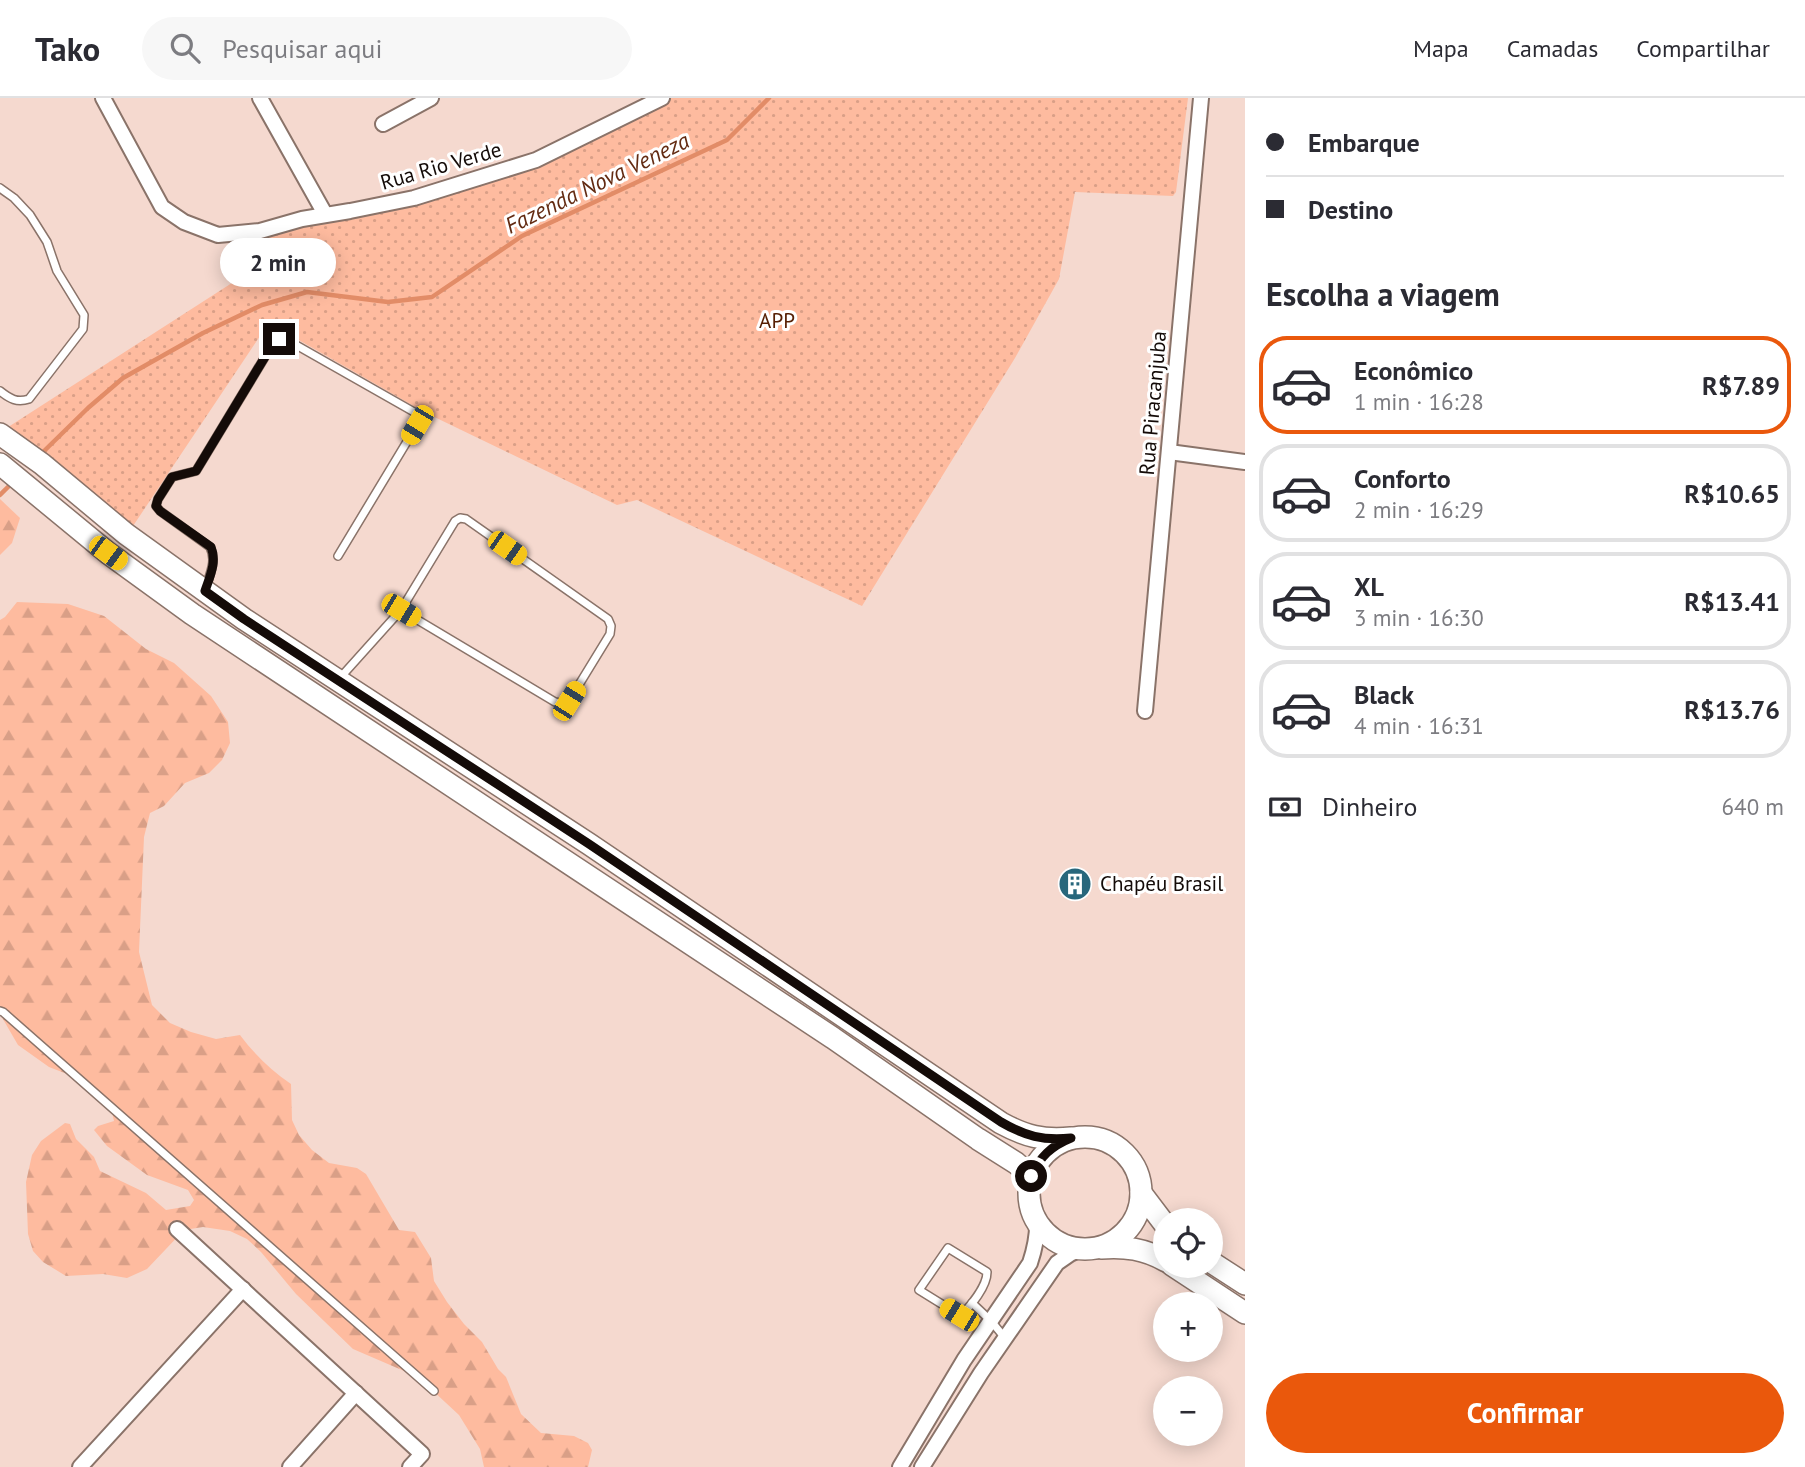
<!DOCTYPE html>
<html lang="pt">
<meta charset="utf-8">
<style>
:root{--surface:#fff;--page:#f7f7f7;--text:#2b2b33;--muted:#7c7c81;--line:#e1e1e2;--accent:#ea580c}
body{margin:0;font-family:"PT Sans",sans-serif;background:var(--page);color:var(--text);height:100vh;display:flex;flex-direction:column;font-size:26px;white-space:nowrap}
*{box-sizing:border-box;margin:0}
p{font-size:23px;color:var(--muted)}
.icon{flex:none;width:38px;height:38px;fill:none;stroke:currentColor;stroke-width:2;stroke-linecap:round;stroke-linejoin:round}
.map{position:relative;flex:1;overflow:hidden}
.drawer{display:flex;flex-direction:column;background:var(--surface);width:560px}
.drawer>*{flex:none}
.top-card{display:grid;align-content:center;height:154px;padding:0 21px;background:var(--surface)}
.controls{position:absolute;left:1153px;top:1110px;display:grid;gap:14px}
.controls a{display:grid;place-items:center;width:70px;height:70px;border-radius:50%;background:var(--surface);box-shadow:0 4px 18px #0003;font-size:35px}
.end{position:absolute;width:32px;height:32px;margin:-16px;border:9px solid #140b08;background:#fff;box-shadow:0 0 0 4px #fff}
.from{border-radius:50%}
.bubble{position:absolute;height:49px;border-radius:24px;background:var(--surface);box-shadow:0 4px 18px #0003;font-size:23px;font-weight:600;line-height:49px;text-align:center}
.car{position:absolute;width:21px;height:42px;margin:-21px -10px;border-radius:9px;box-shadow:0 0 5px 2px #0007;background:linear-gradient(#f5c518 24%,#345 0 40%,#f5c518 0 76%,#345 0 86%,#f5c518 0)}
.top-card b{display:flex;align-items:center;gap:24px;height:66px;font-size:26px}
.top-card b+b{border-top:2px solid var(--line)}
.top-card i{width:18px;height:18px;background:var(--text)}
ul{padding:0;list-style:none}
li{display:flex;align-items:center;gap:21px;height:98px;margin:0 14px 10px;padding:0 7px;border:4px solid var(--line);border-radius:28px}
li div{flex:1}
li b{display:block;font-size:26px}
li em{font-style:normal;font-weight:600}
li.on{border-color:var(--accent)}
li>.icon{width:63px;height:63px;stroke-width:1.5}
h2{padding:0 21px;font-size:32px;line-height:84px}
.pay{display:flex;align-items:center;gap:18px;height:77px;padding:0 21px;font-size:26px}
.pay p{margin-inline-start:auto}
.cta{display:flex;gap:14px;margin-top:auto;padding:14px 21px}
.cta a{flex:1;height:80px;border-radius:42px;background:var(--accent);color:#fff;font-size:28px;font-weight:600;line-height:80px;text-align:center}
header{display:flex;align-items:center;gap:42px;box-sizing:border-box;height:98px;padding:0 35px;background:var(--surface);border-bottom:2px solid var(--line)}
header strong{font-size:33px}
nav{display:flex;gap:38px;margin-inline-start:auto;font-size:24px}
.search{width:490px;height:63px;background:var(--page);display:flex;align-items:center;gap:18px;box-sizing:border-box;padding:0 24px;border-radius:38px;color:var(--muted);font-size:26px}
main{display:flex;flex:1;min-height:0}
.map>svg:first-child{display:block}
.grass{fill:url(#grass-dots)}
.forest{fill:url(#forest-firs)}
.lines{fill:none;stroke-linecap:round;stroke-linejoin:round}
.stream{stroke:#e28c67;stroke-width:4.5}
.lane-casing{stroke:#8a7369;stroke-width:10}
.street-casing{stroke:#8a7369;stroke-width:18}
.secondary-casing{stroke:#8a7369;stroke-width:24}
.lane{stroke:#fff;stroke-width:7}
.street{stroke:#fff;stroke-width:14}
.secondary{stroke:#fff;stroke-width:21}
.route{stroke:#140b08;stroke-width:9}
.labels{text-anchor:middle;stroke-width:6;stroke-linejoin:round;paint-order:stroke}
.street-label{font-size:21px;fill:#140b08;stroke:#fff}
.park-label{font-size:21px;fill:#561f04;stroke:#fff}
.poi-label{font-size:21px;fill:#140b08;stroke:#fff;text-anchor:start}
.water-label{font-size:23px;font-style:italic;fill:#632b12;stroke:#fff}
</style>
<header>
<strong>Tako</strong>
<div class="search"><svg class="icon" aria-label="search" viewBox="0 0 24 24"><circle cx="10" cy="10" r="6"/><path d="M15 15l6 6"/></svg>Pesquisar aqui</div>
<nav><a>Mapa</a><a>Camadas</a><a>Compartilhar</a></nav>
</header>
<main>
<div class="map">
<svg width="1245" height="1369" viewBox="0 0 1245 1369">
<defs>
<pattern id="grass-dots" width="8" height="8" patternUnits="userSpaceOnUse" patternTransform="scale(1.75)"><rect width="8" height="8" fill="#febb9f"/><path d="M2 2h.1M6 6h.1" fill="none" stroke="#d99f87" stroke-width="1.8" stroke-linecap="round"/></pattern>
<pattern id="forest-firs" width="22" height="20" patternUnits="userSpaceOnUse" patternTransform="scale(1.75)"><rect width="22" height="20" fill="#febb9f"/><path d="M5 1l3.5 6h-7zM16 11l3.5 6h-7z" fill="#d99f87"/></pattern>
</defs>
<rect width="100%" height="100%" fill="#f5d9cf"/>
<!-- grass -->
<polygon class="grass" points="670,0 1188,0 1176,94 1173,98 1075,94 1059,181 1015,260 862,508 637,402 617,407 424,314 283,233 260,238 133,428 36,361 2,333 235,183 262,135 410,107 628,23"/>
<!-- forest -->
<g class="forest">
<polygon points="0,401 20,420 12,445 0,457"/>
<path d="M17,504L68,506L104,518L146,551L174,565L211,598L228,624L230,645L222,662L209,675L185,685L164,708L150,715L144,739L139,854L152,907L170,925L191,934L216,941L240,937C255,957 271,972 291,986L292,1022L299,1037L312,1052L329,1065L357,1070L366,1076L399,1132L415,1134L431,1160L434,1183L447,1204L464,1226L482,1244L498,1271L506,1279L521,1316L541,1335L574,1338L588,1345L592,1352L588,1369H484L480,1351L459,1317L418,1279L353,1251L296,1196L261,1154L247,1141L230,1133L203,1129L184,1132L147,1171L127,1180L103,1176L66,1178L43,1164L33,1153L28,1136L26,1084L32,1057L41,1043L65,1025L70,1026L76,1041L94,1059L100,1073L146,1095L166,1112L190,1108L194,1102L188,1092L147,1077L107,1048L94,1032L98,1028L114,1023L112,1014L80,981L49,969L18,947L0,916V522L5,519Z"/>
</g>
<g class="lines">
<!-- stream -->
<g class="stream">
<polyline points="41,356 88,310 123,280 203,235 262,207 307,194 388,204 432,199 522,138 727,42 769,0"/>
<polyline points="0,397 12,385"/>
</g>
<defs>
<g id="lane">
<path d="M0,90L14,100L30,117L47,144L57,173L84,217L83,231L29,301C17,305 10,301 0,293"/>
<path d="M206,489C210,475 217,463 210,449L160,413L156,408L158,401L172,379L196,373L274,244L280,241L289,243L414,314L418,319L417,327L338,458"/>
<polyline points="339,581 401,512 555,604 564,606 569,603 610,536 611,528 608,521 466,421 460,420 455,423 401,512"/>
<polyline points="0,913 3,914 434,1293"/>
<path d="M948,1150L987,1174C987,1189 971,1207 961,1218L919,1192Z"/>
<polyline points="972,1205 991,1223 1005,1240"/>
</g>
<g id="street">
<polyline points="103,0 162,109 184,124 218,137 260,133 302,121 350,113 414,100 536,62 662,0"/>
<polyline points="260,0 325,116"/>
<polyline points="383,26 431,0"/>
<polyline points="1169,354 1245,364"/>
<polyline points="1145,613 1201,0"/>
<polyline points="177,1131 422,1356 410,1369"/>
<polyline points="80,1369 243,1191"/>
<polyline points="290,1369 356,1295"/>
<path d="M900,1369L964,1262L1030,1165C1035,1150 1038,1136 1037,1120"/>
<polyline points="922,1369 981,1275 1057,1165 1070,1156 1081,1151"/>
</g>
<g id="secondary">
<path d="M0,336L42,366L126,436L244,521L589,746L1001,1025C1025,1038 1043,1043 1071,1040"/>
<polyline points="0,366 108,455 192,516 833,940 978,1041 1016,1065 1031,1078"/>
<circle cx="1085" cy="1095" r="56"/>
<polyline points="1141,1095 1166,1128"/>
<path d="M1101,1150C1125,1148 1145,1151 1166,1163"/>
<polyline points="1211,1164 1245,1186"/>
<polyline points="1172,1167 1245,1215"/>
</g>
</defs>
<!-- lane casing -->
<use href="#lane" class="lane-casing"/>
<!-- street casing -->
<use href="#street" class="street-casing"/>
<!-- secondary casing -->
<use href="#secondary" class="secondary-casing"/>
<!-- lane -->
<use href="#lane" class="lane"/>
<!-- street -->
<use href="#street" class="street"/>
<!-- secondary -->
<use href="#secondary" class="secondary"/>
</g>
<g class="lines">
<!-- route -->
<path class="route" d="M279,241L274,244L196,373L172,379L158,401L156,408L160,413L211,449C217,464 210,478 205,493L244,521L589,746L1001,1024C1025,1038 1043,1043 1071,1040C1051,1048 1040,1059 1031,1078"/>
</g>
<!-- icons -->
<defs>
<symbol id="building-disc" viewBox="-11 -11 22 22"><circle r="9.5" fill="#28677c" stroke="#fff"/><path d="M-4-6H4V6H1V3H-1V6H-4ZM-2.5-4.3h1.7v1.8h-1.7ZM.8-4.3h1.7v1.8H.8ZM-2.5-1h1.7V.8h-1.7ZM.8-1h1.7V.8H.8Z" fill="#fff"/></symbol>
</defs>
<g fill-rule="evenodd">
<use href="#building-disc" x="1056" y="767" width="38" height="38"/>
</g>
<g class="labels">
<!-- street labels -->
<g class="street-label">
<text transform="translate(441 68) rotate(-16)" y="7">Rua Rio Verde</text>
<text transform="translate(1153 305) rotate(-85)" y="7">Rua Piracanjuba</text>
</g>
<!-- park labels -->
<g class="park-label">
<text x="777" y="230">APP</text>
</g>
<!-- poi labels -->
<g class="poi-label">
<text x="1100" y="793">Chapéu Brasil</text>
</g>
<!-- water labels -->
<g class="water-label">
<text transform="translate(597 85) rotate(-26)" y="8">Fazenda Nova Veneza</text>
</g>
</g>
</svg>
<div class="controls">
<a><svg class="icon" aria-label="locate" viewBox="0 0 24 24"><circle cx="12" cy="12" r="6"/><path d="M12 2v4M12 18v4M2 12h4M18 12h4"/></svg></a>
<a>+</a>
<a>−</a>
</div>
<i class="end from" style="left:1031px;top:1078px"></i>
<i class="end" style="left:279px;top:241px"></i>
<div class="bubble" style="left:220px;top:140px;width:116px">2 min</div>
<i class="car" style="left:417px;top:327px;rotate:211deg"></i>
<i class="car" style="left:507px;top:450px;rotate:125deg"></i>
<i class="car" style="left:108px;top:455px;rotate:126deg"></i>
<i class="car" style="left:401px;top:512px;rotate:121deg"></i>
<i class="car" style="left:569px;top:603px;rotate:32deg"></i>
<i class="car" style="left:959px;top:1217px;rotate:301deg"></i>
</div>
<section class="drawer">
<div class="top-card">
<b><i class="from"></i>Embarque</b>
<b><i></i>Destino</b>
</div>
<h2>Escolha a viagem</h2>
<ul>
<li class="on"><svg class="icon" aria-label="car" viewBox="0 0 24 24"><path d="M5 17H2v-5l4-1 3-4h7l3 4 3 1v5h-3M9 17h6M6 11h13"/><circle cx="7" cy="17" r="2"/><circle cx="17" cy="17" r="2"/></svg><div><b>Econômico</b><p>1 min · 16:28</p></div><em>R$7.89</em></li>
<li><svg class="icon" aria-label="car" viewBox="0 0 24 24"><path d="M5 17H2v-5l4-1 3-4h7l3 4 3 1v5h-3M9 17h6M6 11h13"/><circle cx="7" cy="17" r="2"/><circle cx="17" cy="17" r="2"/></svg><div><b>Conforto</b><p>2 min · 16:29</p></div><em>R$10.65</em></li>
<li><svg class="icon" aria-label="car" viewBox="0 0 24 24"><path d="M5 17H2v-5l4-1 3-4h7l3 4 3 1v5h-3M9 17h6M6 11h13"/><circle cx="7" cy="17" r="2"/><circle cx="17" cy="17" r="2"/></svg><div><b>XL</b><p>3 min · 16:30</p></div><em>R$13.41</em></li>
<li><svg class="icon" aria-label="car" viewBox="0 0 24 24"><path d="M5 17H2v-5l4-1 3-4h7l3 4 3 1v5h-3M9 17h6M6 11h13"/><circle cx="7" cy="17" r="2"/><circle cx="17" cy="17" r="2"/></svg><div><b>Black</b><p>4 min · 16:31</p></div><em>R$13.76</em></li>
</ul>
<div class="pay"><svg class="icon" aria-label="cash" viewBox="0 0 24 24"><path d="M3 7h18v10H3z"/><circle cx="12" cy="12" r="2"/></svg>Dinheiro<p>640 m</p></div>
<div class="cta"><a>Confirmar</a></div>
</section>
</main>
